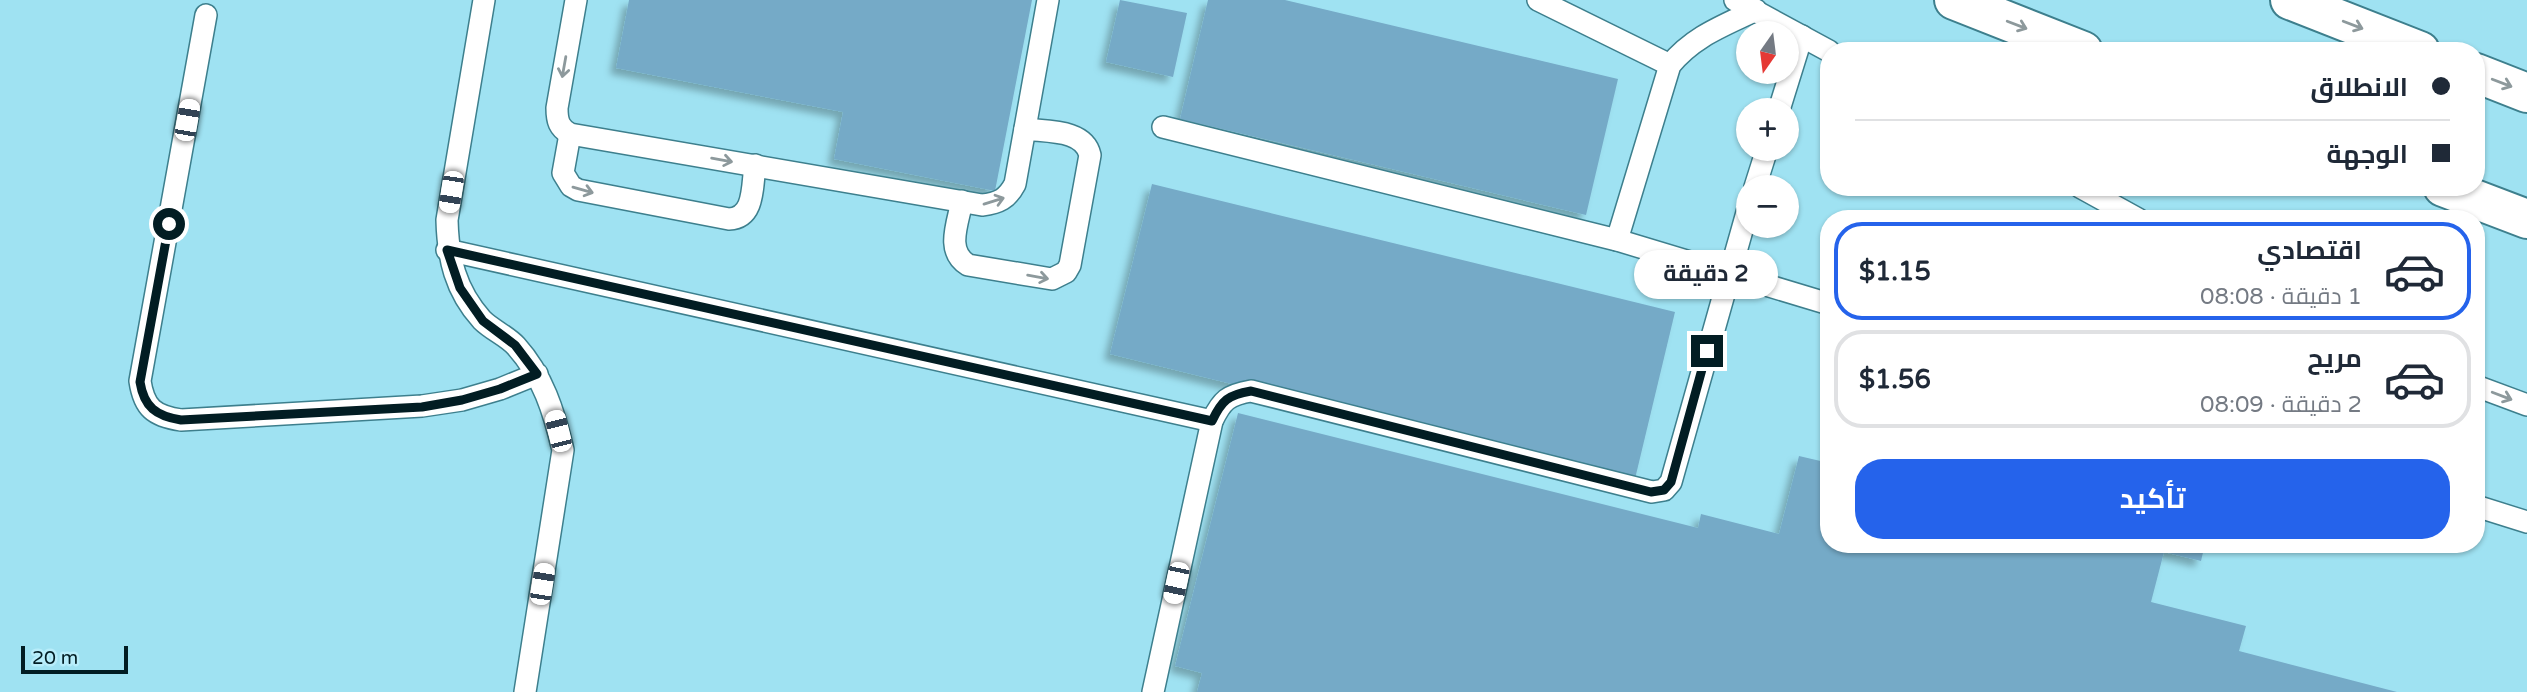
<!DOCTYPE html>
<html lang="ar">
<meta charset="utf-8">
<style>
:root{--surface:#fff;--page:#f2f2f3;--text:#1f2937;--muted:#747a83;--line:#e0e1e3;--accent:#2563eb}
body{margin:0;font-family:"Varela Round",Cairo,sans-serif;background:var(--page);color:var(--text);direction:rtl;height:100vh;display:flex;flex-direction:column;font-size:26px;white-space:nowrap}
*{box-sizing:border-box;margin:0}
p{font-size:23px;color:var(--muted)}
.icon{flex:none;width:38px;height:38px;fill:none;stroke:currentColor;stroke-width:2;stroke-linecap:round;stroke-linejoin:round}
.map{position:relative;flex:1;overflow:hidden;direction:ltr}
.details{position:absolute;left:1820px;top:210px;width:665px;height:343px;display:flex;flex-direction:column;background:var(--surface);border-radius:28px;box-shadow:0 2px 5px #0004;direction:rtl}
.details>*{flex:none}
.guide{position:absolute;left:1820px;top:42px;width:665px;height:154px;border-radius:28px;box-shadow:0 2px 5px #0004;direction:rtl;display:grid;align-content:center;height:154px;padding:0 35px;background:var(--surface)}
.needle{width:46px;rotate:194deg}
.controls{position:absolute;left:1736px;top:21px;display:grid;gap:14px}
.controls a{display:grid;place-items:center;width:63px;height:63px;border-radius:50%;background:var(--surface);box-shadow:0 2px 5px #0004;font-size:35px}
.scale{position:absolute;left:21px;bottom:18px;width:107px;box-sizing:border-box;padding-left:7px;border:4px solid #021d23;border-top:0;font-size:19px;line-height:24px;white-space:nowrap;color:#021d23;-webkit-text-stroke:5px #b8edfa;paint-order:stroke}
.end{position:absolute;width:32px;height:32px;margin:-16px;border:9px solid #021d23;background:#fff;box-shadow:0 0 0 4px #fff}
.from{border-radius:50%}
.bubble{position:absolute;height:49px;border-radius:24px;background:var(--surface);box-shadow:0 2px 5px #0004;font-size:23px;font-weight:700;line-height:49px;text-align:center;direction:rtl}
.car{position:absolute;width:21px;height:42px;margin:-21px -10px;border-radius:9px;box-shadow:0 0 5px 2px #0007;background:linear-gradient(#fff 24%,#345 0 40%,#fff 0 76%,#345 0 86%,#fff 0)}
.guide b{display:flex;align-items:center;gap:24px;height:66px;font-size:26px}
.guide b+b{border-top:2px solid var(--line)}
.guide i{width:18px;height:18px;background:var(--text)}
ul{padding:12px 0 0;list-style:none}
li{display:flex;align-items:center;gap:21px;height:98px;margin:0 14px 10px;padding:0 21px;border:4px solid var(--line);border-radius:28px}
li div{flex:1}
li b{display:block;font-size:26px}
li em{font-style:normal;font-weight:700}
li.on{border-color:var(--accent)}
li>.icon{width:63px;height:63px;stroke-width:1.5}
.button{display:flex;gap:14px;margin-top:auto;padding:14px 35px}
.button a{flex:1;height:80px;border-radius:28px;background:var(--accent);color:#fff;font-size:28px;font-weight:700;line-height:80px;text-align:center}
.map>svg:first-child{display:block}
.building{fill:#75aac7;filter:url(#shadow)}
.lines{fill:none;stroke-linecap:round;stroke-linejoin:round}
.service-casing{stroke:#3d7f8d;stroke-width:24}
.primary-casing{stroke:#3d7f8d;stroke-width:42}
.motorway-casing{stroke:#3d7f8d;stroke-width:42}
.service{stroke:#fff;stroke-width:21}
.primary{stroke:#fff;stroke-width:38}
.motorway{stroke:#fff;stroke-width:38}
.oneway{stroke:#8d999c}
.route{stroke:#021d23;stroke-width:9}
</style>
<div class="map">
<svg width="2527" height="692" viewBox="0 0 2527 692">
<defs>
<filter id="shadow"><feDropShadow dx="-6" dy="6" stdDeviation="3.5" flood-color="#0004"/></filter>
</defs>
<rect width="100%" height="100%" fill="#9fe2f2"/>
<!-- building -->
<g class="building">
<polygon points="629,0 1032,0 995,191 834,159 843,112 616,68"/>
<polygon points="1120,0 1187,13 1173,77 1106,62"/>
<polygon points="1208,0 1285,0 1618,79 1586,215 1180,119"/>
<polygon points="1152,184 1675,312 1634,483 1110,354"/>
<polygon points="1238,413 1698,528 1701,514 1779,534 1799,456 1829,463 1829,544 2205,544 2201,561 2164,552 2151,602 2246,626 2239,651 2397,692 1197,692 1202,673 1175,666"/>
</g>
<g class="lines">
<defs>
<g id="service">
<path d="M484,0L447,220C448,258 455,290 482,320C492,330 507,336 516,346C543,376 554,412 563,450L525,692"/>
<path d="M576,0L557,108C557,121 559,128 570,134L982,205C999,203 1007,199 1015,184L1048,0"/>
<polyline points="1538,0 1670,65"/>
<polyline points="1735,0 1829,51"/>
<path d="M206,15L140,381C144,408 154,416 181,420L422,406L462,400L500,389L537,374"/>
<polyline points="1779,110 1802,36"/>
<polyline points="1163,127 1617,240 1829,304"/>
<path d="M570,134L563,173L571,186L578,190L729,219C755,218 752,186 755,165"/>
<polyline points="1755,187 1767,149"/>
<polyline points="2080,187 2138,219"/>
<path d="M962,201C958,223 945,251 968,265L1052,279L1066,272L1070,265L1090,155C1084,129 1047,132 1025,129"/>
<path d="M1617,240L1670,65C1694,36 1723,26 1756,10"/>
<polyline points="447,250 1212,421"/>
<polyline points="2476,386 2527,405"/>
<polyline points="2476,506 2527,522"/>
<path d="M1153,692L1212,421C1222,400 1228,395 1251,391L1652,492L1664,490L1671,482L1748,209"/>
</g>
<g id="primary">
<polyline points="1954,0 2083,51"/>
<polyline points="2443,187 2527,219"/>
</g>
<g id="motorway">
<polyline points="2290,0 2420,51"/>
<polyline points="2476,73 2527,93"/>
</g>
</defs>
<!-- service casing -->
<use href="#service" class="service-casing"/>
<!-- primary casing -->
<use href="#primary" class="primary-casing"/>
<!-- motorway casing -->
<use href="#motorway" class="motorway-casing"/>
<!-- service -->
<use href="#service" class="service"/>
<!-- primary -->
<use href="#primary" class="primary"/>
<!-- motorway -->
<use href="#motorway" class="motorway"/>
</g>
<!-- one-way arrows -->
<defs><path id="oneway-shaft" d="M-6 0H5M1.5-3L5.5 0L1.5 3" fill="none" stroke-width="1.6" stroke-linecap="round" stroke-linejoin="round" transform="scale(1.75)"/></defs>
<g class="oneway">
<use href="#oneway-shaft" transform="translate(2017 25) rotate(21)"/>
<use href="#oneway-shaft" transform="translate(2353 25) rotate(21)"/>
<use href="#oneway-shaft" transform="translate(564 67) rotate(100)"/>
<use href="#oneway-shaft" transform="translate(2502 83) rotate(21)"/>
<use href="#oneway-shaft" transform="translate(722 160) rotate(10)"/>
<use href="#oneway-shaft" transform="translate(583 190) rotate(16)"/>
<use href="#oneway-shaft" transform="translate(994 201) rotate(-17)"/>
<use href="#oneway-shaft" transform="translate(1038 277) rotate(10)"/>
<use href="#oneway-shaft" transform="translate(2502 396) rotate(21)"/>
</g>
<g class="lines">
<!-- route -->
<path class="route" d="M169,224L140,382C144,407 156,416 181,420L422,407L462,400L500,389L537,374L515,345L483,321L460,288L447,250L1212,421C1222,400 1228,395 1251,391L1651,492L1664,490L1671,482L1707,351"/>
</g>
</svg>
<div class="controls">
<a><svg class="needle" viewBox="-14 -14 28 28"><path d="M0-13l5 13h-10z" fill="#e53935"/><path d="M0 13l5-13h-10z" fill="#747a83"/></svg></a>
<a>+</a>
<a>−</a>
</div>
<div class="scale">20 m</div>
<i class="end from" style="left:169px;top:224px"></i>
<i class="end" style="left:1707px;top:351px"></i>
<div class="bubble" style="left:1634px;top:250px;width:144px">2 دقيقة</div>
<i class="car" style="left:187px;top:120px;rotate:10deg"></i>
<i class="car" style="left:451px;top:192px;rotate:189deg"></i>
<i class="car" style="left:558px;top:431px;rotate:346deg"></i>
<i class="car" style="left:1176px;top:583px;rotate:192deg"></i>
<i class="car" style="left:542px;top:584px;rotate:9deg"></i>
<div class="guide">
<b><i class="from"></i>الانطلاق</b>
<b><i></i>الوجهة</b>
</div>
<section class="details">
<ul>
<li class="on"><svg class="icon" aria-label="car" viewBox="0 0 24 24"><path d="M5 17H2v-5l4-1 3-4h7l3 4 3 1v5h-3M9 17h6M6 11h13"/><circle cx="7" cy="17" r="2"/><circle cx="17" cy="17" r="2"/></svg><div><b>اقتصادي</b><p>1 دقيقة · 08:08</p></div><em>$1.15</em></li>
<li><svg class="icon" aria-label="car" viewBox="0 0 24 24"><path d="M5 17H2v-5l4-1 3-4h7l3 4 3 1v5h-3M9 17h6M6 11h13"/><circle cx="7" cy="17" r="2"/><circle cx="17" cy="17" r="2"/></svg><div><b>مريح</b><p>2 دقيقة · 08:09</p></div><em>$1.56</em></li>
</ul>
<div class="button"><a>تأكيد</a></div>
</section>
</div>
